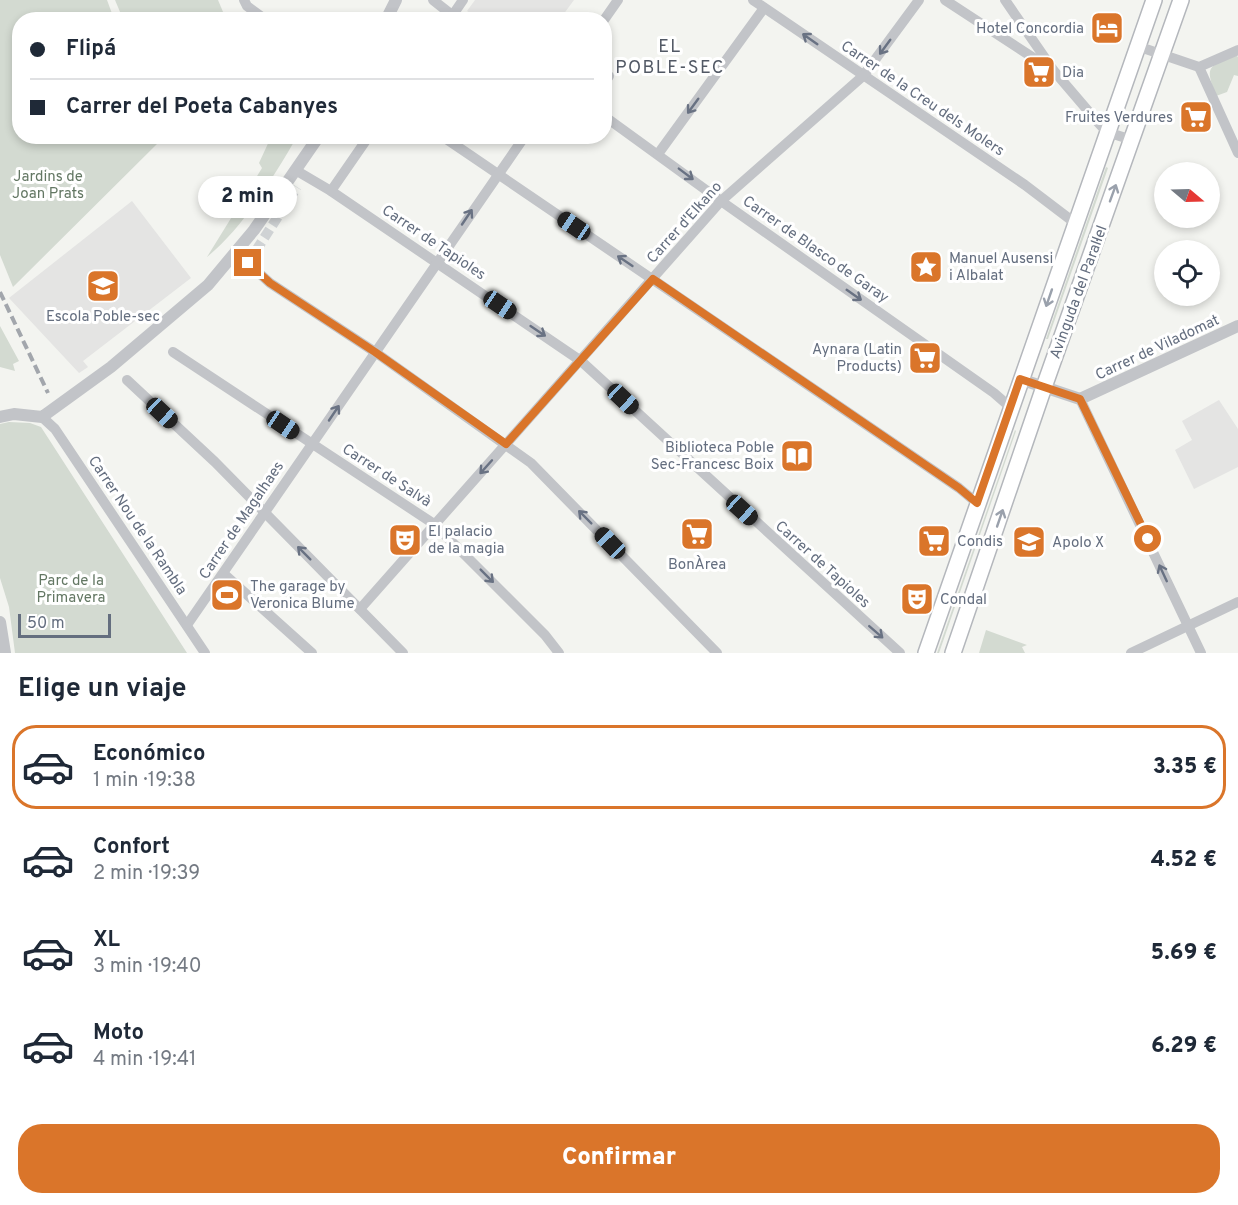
<!DOCTYPE html>
<html lang="es">
<meta charset="utf-8">
<style>
:root{--surface:#fff;--page:#f2f2f3;--text:#1f2937;--muted:#747a83;--line:#e0e1e3;--accent:#da752a}
body{margin:0;font-family:Overpass,sans-serif;background:var(--page);color:var(--text);height:100vh;display:flex;flex-direction:column;font-size:22px;white-space:nowrap}
*{box-sizing:border-box;margin:0}
p{font-size:20px;color:var(--muted)}
.icon{flex:none;width:33px;height:33px;fill:none;stroke:currentColor;stroke-width:2;stroke-linecap:round;stroke-linejoin:round}
.map{position:relative;height:653px;overflow:hidden}
.drawer{display:flex;flex-direction:column;background:var(--surface);flex:1}
.drawer>*{flex:none}
.banner{position:absolute;left:12px;top:12px;width:600px;height:132px;border-radius:24px;box-shadow:0 3px 9px #0003;display:grid;align-content:center;height:132px;padding:0 18px;background:var(--surface)}
.needle{width:39px;rotate:109deg}
.controls{position:absolute;left:1154px;top:162px;display:grid;gap:12px}
.controls a{display:grid;place-items:center;width:66px;height:66px;border-radius:50%;background:var(--surface);box-shadow:0 3px 9px #0003;font-size:30px}
.scale{position:absolute;left:18px;bottom:15px;width:93px;box-sizing:border-box;padding-left:6px;border:3px solid #646e7f;border-top:0;font-size:16px;line-height:21px;white-space:nowrap;color:#646e7f;-webkit-text-stroke:4px #fff;paint-order:stroke}
.end{position:absolute;width:27px;height:27px;margin:-14px;border:8px solid #da752a;background:#fff;box-shadow:0 0 0 3px #fff}
.from{border-radius:50%}
.bubble{position:absolute;height:42px;border-radius:21px;background:var(--surface);box-shadow:0 3px 9px #0003;font-size:20px;font-weight:800;line-height:42px;text-align:center}
.car{position:absolute;width:18px;height:36px;margin:-18px -9px;border-radius:8px;box-shadow:0 0 4px 2px #0007;background:linear-gradient(#222 24%,#8ab4d8 0 40%,#222 0 76%,#8ab4d8 0 86%,#222 0)}
.banner b{display:flex;align-items:center;gap:21px;height:57px;font-size:22px}
.banner b+b{border-top:2px solid var(--line)}
.banner i{width:15px;height:15px;background:var(--text)}
ul{padding:0;list-style:none}
li{display:flex;align-items:center;gap:18px;height:84px;margin:0 12px 9px;padding:0 6px;border:3px solid transparent;border-radius:24px}
li div{flex:1}
li b{display:block;font-size:22px}
li em{font-style:normal;font-weight:800}
li.selected{border-color:var(--accent)}
li>.icon{width:54px;height:54px;stroke-width:1.5}
h2{padding:0 18px;font-size:27px;line-height:72px}
.button{display:flex;gap:12px;margin-top:auto;padding:12px 18px}
.button a{flex:1;height:69px;border-radius:24px;background:var(--accent);color:#fff;font-size:24px;font-weight:800;line-height:69px;text-align:center}
.map>svg:first-child{display:block}
.built{fill:#e4e4e3}
.green{fill:#d3dad1}
.lines{fill:none;stroke-linecap:round;stroke-linejoin:round}
.minor-tunnel{stroke:#cfd2d4;stroke-width:10;stroke-dasharray:10 5;stroke-linecap:butt}
.secondary-casing{stroke:#b4b7bc;stroke-width:18}
.minor{stroke:#c2c4c8;stroke-width:10}
.tertiary{stroke:#c2c4c8;stroke-width:12}
.secondary{stroke:#fff;stroke-width:15}
.rail{stroke:#a2a6ac;stroke-width:4;stroke-dasharray:9 4.5;stroke-linecap:butt}
.oneway{stroke:#697283}
.oneway2{stroke:#9aa1ac}
.route{stroke:#da752a;stroke-width:8}
.labels{text-anchor:middle;stroke-width:6;stroke-linejoin:round;paint-order:stroke}
.poi-label{font-size:15px;fill:#646e7f;stroke:#fff;text-anchor:start}
.street-label{font-size:15px;fill:#646e7f;stroke:#fff}
.park-label{font-size:15px;fill:#637763;stroke:#fff}
.quarter-label{font-size:18px;letter-spacing:1.5px;fill:#525965;stroke:#fff}
</style>
<div class="map">
<svg width="1238" height="653" viewBox="0 0 1238 653">
<rect width="100%" height="100%" fill="#f3f4f0"/>
<!-- built -->
<g class="built">
<polygon points="475,0 574,0 560,19 480,20 467,11"/>
<polygon points="132,201 191,278 83,361 88,367 79,373 9,298"/>
<polygon points="1219,400 1238,429 1238,467 1194,489 1175,450 1192,440 1182,421"/>
</g>
<!-- green -->
<g class="green">
<polygon points="0,0 107,0 114,19 20,20 20,136 157,136 159,142 13,287 0,255"/>
<polygon points="115,0 218,0 226,19 123,19"/>
<path d="M1236,55L1238,57V76L1234,75L1227,92L1216,96C1205,65 1207,68 1236,55Z"/>
<path d="M271,137H297C273,177 244,227 207,257L262,168L259,163Z"/>
<polygon points="1106,167 1108,168 1048,339 1046,339"/>
<polygon points="0,326 19,361 13,364 15,371 0,367"/>
<polygon points="9,422 30,423 41,427 187,653 15,653 9,607 0,578 0,424"/>
<polygon points="1015,430 1016,431 939,653 937,653"/>
<polygon points="986,630 1027,645 1022,647 1025,653 979,653"/>
</g>
<g class="lines">
<!-- minor-tunnel -->
<polyline class="minor-tunnel" points="248,263 297,187"/>
<defs>
<g id="secondary">
<polyline points="926,653 1154,0"/>
<polyline points="953,653 1044,387 1181,0"/>
</g>
</defs>
<!-- secondary casing -->
<use href="#secondary" class="secondary-casing"/>
<!-- minor -->
<g class="minor">
<polyline points="244,0 247,6 266,20"/>
<polyline points="433,0 452,15"/>
<polyline points="753,0 1025,185 1075,223"/>
<polyline points="945,0 1049,68"/>
<polyline points="1005,0 1054,71 1095,119 1107,132 1132,140"/>
<polyline points="450,19 463,0"/>
<polyline points="604,20 618,0"/>
<polyline points="1137,46 1199,67 1238,50"/>
<polyline points="1199,67 1238,153"/>
<polyline points="604,72 609,76 604,83"/>
<polyline points="604,116 728,206 994,393 1010,407"/>
<polyline points="442,136 959,488 977,503"/>
<polyline points="568,136 569,136"/>
<polyline points="658,154 764,8"/>
<polyline points="297,171 331,191 581,361 900,653"/>
<polyline points="331,191 369,136"/>
<polyline points="248,263 270,283 375,352 531,463 717,653"/>
<polyline points="173,352 434,524 545,635 559,653"/>
<polyline points="127,380 215,462 403,653"/>
<polyline points="1080,399 1201,653"/>
<polyline points="42,417 55,429 205,653"/>
<polyline points="224,574 312,653"/>
<polyline points="360,609 721,201 863,76 919,0"/>
<polyline points="187,625 525,136"/>
<polyline points="1131,653 1238,602"/>
</g>
<!-- tertiary -->
<g class="tertiary">
<polyline points="386,20 396,0"/>
<polyline points="1020,379 1080,399 1238,326"/>
<polyline points="0,417 14,414 42,417 111,367 208,285 254,230 319,136"/>
<polyline points="0,622 5,653"/>
</g>
<!-- secondary -->
<use href="#secondary" class="secondary"/>
<!-- rail -->
<polyline class="rail" points="0,292 48,393"/>
</g>
<!-- one-way arrows -->
<defs><path id="oneway-shaft" d="M-6 0H5M1.5-3L5.5 0L1.5 3" fill="none" stroke-width="1.6" stroke-linecap="round" stroke-linejoin="round" transform="scale(1.5)"/></defs>
<g class="oneway">
<use href="#oneway-shaft" transform="translate(810 39) rotate(-145)"/>
<use href="#oneway-shaft" transform="translate(885 47) rotate(126)"/>
<use href="#oneway-shaft" transform="translate(693 106) rotate(126)"/>
<use href="#oneway-shaft" transform="translate(686 174) rotate(37)"/>
<use href="#oneway-shaft" transform="translate(467 217) rotate(-56)"/>
<use href="#oneway-shaft" transform="translate(625 261) rotate(-146)"/>
<use href="#oneway-shaft" transform="translate(854 295) rotate(35)"/>
<use href="#oneway-shaft" transform="translate(538 331) rotate(34)"/>
<use href="#oneway-shaft" transform="translate(334 413) rotate(-56)"/>
<use href="#oneway-shaft" transform="translate(486 467) rotate(132)"/>
<use href="#oneway-shaft" transform="translate(585 517) rotate(-135)"/>
<use href="#oneway-shaft" transform="translate(304 553) rotate(-135)"/>
<use href="#oneway-shaft" transform="translate(1163 573) rotate(-115)"/>
<use href="#oneway-shaft" transform="translate(487 576) rotate(45)"/>
<use href="#oneway-shaft" transform="translate(876 632) rotate(41)"/>
</g>
<g class="oneway2">
<use href="#oneway-shaft" transform="translate(1113 193) rotate(-70)"/>
<use href="#oneway-shaft" transform="translate(1049 298) rotate(109)"/>
<use href="#oneway-shaft" transform="translate(1000 518) rotate(-71)"/>
</g>
<g class="lines">
<!-- route -->
<polyline class="route" points="248,263 270,283 375,352 506,444 653,279 959,488 977,503 1020,379 1080,399 1148,539"/>
</g>
<!-- icons -->
<defs>
<symbol id="hotel-square" viewBox="-11 -11 22 22"><rect x="-9" y="-9" width="18" height="18" rx="4" fill="#da752a" stroke="#fff"/><path d="M-6-4.5h1.5V1H6V5H4.5V3h-9V5H-6ZM-4 0a1.8 1.8 0 1 1 3.6 0ZM.5 0V-2.5h3Q6-2.5 6 0Z" fill="#fff"/></symbol>
<symbol id="supermarket-square" viewBox="-11 -11 22 22"><rect x="-9" y="-9" width="18" height="18" rx="4" fill="#da752a" stroke="#fff"/><path d="M-6-5.5h2.5l.6 2H6L4.5 2H-2.5L-4.4-4H-6ZM-1.5 3.2a1.3 1.3 0 1 0 .1 0ZM3 3.2a1.3 1.3 0 1 0 .1 0Z" fill="#fff"/></symbol>
<symbol id="sight-square" viewBox="-11 -11 22 22"><rect x="-9" y="-9" width="18" height="18" rx="4" fill="#da752a" stroke="#fff"/><path d="M0-6L1.8-2.2L6-1.7L2.9 1.2L3.7 5.4L0 3.3L-3.7 5.4L-2.9 1.2L-6-1.7L-1.8-2.2Z" fill="#fff"/></symbol>
<symbol id="school-square" viewBox="-11 -11 22 22"><rect x="-9" y="-9" width="18" height="18" rx="4" fill="#da752a" stroke="#fff"/><path d="M0-5L7-2L0 1L-7-2ZM-4 1L0 2.5L4 1V4Q0 6-4 4Z" fill="#fff"/></symbol>
<symbol id="library-square" viewBox="-11 -11 22 22"><rect x="-9" y="-9" width="18" height="18" rx="4" fill="#da752a" stroke="#fff"/><path d="M-6-4Q-3-5.5-.7-3.5V5Q-3 3-6 4ZM6-4Q3-5.5 .7-3.5V5Q3 3 6 4Z" fill="#fff"/></symbol>
<symbol id="theatre-square" viewBox="-11 -11 22 22"><rect x="-9" y="-9" width="18" height="18" rx="4" fill="#da752a" stroke="#fff"/><path d="M-5-5.5Q0-4 5-5.5V0Q5 5 0 6Q-5 5-5 0ZM-3.3-2.5H-1v1.5H-3.3ZM1-2.5H3.3v1.5H1ZM-2.8 1Q0 5.5 2.8 1Z" fill="#fff"/></symbol>
<symbol id="stadium-square" viewBox="-11 -11 22 22"><rect x="-9" y="-9" width="18" height="18" rx="4" fill="#da752a" stroke="#fff"/><path d="M0-5a6.5 5 0 1 0 0 10a6.5 5 0 1 0 0-10ZM-3.5-1.8h7v3.6h-7Z" fill="#fff"/></symbol>
</defs>
<g fill-rule="evenodd">
<use href="#hotel-square" x="1088" y="9" width="38" height="38"/>
<use href="#supermarket-square" x="1020" y="53" width="38" height="38"/>
<use href="#supermarket-square" x="1177" y="98" width="38" height="38"/>
<use href="#sight-square" x="907" y="248" width="38" height="38"/>
<use href="#school-square" x="84" y="267" width="38" height="38"/>
<use href="#supermarket-square" x="906" y="339" width="38" height="38"/>
<use href="#library-square" x="778" y="437" width="38" height="38"/>
<use href="#supermarket-square" x="678" y="515" width="38" height="38"/>
<use href="#theatre-square" x="386" y="521" width="38" height="38"/>
<use href="#supermarket-square" x="915" y="522" width="38" height="38"/>
<use href="#school-square" x="1010" y="523" width="38" height="38"/>
<use href="#stadium-square" x="208" y="576" width="38" height="38"/>
<use href="#theatre-square" x="898" y="580" width="38" height="38"/>
</g>
<g class="labels">
<!-- poi labels -->
<g class="poi-label">
<text x="1084" y="33" text-anchor="end">Hotel Concordia</text>
<text x="1062" y="77">Dia</text>
<text x="1173" y="122" text-anchor="end">Fruites Verdures</text>
<text x="949" y="263">Manuel Ausensi<tspan x="949" dy="17">i Albalat</tspan></text>
<text x="103" y="321" text-anchor="middle">Escola Poble-sec</text>
<text x="902" y="354" text-anchor="end">Aynara (Latin<tspan x="902" dy="17">Products)</tspan></text>
<text x="774" y="452" text-anchor="end">Biblioteca Poble<tspan x="774" dy="17">Sec-Francesc Boix</tspan></text>
<text x="428" y="536">El palacio<tspan x="428" dy="17">de la magia</tspan></text>
<text x="957" y="546">Condis</text>
<text x="1052" y="547">Apolo X</text>
<text x="697" y="569" text-anchor="middle">BonÀrea</text>
<text x="250" y="591">The garage by<tspan x="250" dy="17">Veronica Blume</tspan></text>
<text x="940" y="604">Condal</text>
</g>
<!-- street labels -->
<g class="street-label">
<text transform="translate(923 98) rotate(34)" y="5">Carrer de la Creu dels Molers</text>
<text transform="translate(684 222) rotate(-48)" y="5">Carrer d'Elkano</text>
<text transform="translate(434 242) rotate(34)" y="5">Carrer de Tapioles</text>
<text transform="translate(816 249) rotate(35)" y="5">Carrer de Blasco de Garay</text>
<text transform="translate(1078 292) rotate(-70)" y="5">Avinguda del Paral·lel</text>
<text transform="translate(1157 347) rotate(-25)" y="5">Carrer de Viladomat</text>
<text transform="translate(387 475) rotate(33)" y="5">Carrer de Salvà</text>
<text transform="translate(241 520) rotate(-56)" y="5">Carrer de Magalhaes</text>
<text transform="translate(138 525) rotate(56)" y="5">Carrer Nou de la Rambla</text>
<text transform="translate(823 564) rotate(42)" y="5">Carrer de Tapioles</text>
</g>
<!-- park labels -->
<g class="park-label">
<text x="48" y="181">Jardins de<tspan x="48" dy="17">Joan Prats</tspan></text>
<text x="71" y="585">Parc de la<tspan x="71" dy="17">Primavera</tspan></text>
</g>
<!-- quarter labels -->
<g class="quarter-label">
<text x="670" y="52">EL<tspan x="670" dy="21">POBLE-SEC</tspan></text>
</g>
</g>
</svg>
<div class="controls">
<a><svg class="needle" viewBox="-14 -14 28 28"><path d="M0-13l5 13h-10z" fill="#e53935"/><path d="M0 13l5-13h-10z" fill="#747a83"/></svg></a>
<a><svg class="icon" aria-label="locate" viewBox="0 0 24 24"><circle cx="12" cy="12" r="6"/><path d="M12 2v4M12 18v4M2 12h4M18 12h4"/></svg></a>
</div>
<div class="scale">50 m</div>
<i class="end from" style="left:1148px;top:539px"></i>
<i class="end" style="left:248px;top:263px"></i>
<div class="bubble" style="left:198px;top:176px;width:99px">2 min</div>
<i class="car" style="left:574px;top:226px;rotate:304deg"></i>
<i class="car" style="left:500px;top:305px;rotate:124deg"></i>
<i class="car" style="left:623px;top:399px;rotate:133deg"></i>
<i class="car" style="left:162px;top:413px;rotate:133deg"></i>
<i class="car" style="left:283px;top:425px;rotate:124deg"></i>
<i class="car" style="left:742px;top:510px;rotate:132deg"></i>
<i class="car" style="left:610px;top:543px;rotate:316deg"></i>
<div class="banner">
<b><i class="from"></i>Flipá</b>
<b><i></i>Carrer del Poeta Cabanyes</b>
</div>
</div>
<section class="drawer">
<h2>Elige un viaje</h2>
<ul>
<li class="selected"><svg class="icon" aria-label="car" viewBox="0 0 24 24"><path d="M5 17H2v-5l4-1 3-4h7l3 4 3 1v5h-3M9 17h6M6 11h13"/><circle cx="7" cy="17" r="2"/><circle cx="17" cy="17" r="2"/></svg><div><b>Económico</b><p>1 min · 19:38</p></div><em>3.35 €</em></li>
<li><svg class="icon" aria-label="car" viewBox="0 0 24 24"><path d="M5 17H2v-5l4-1 3-4h7l3 4 3 1v5h-3M9 17h6M6 11h13"/><circle cx="7" cy="17" r="2"/><circle cx="17" cy="17" r="2"/></svg><div><b>Confort</b><p>2 min · 19:39</p></div><em>4.52 €</em></li>
<li><svg class="icon" aria-label="car" viewBox="0 0 24 24"><path d="M5 17H2v-5l4-1 3-4h7l3 4 3 1v5h-3M9 17h6M6 11h13"/><circle cx="7" cy="17" r="2"/><circle cx="17" cy="17" r="2"/></svg><div><b>XL</b><p>3 min · 19:40</p></div><em>5.69 €</em></li>
<li><svg class="icon" aria-label="car" viewBox="0 0 24 24"><path d="M5 17H2v-5l4-1 3-4h7l3 4 3 1v5h-3M9 17h6M6 11h13"/><circle cx="7" cy="17" r="2"/><circle cx="17" cy="17" r="2"/></svg><div><b>Moto</b><p>4 min · 19:41</p></div><em>6.29 €</em></li>
</ul>
<div class="button"><a>Confirmar</a></div>
</section>
